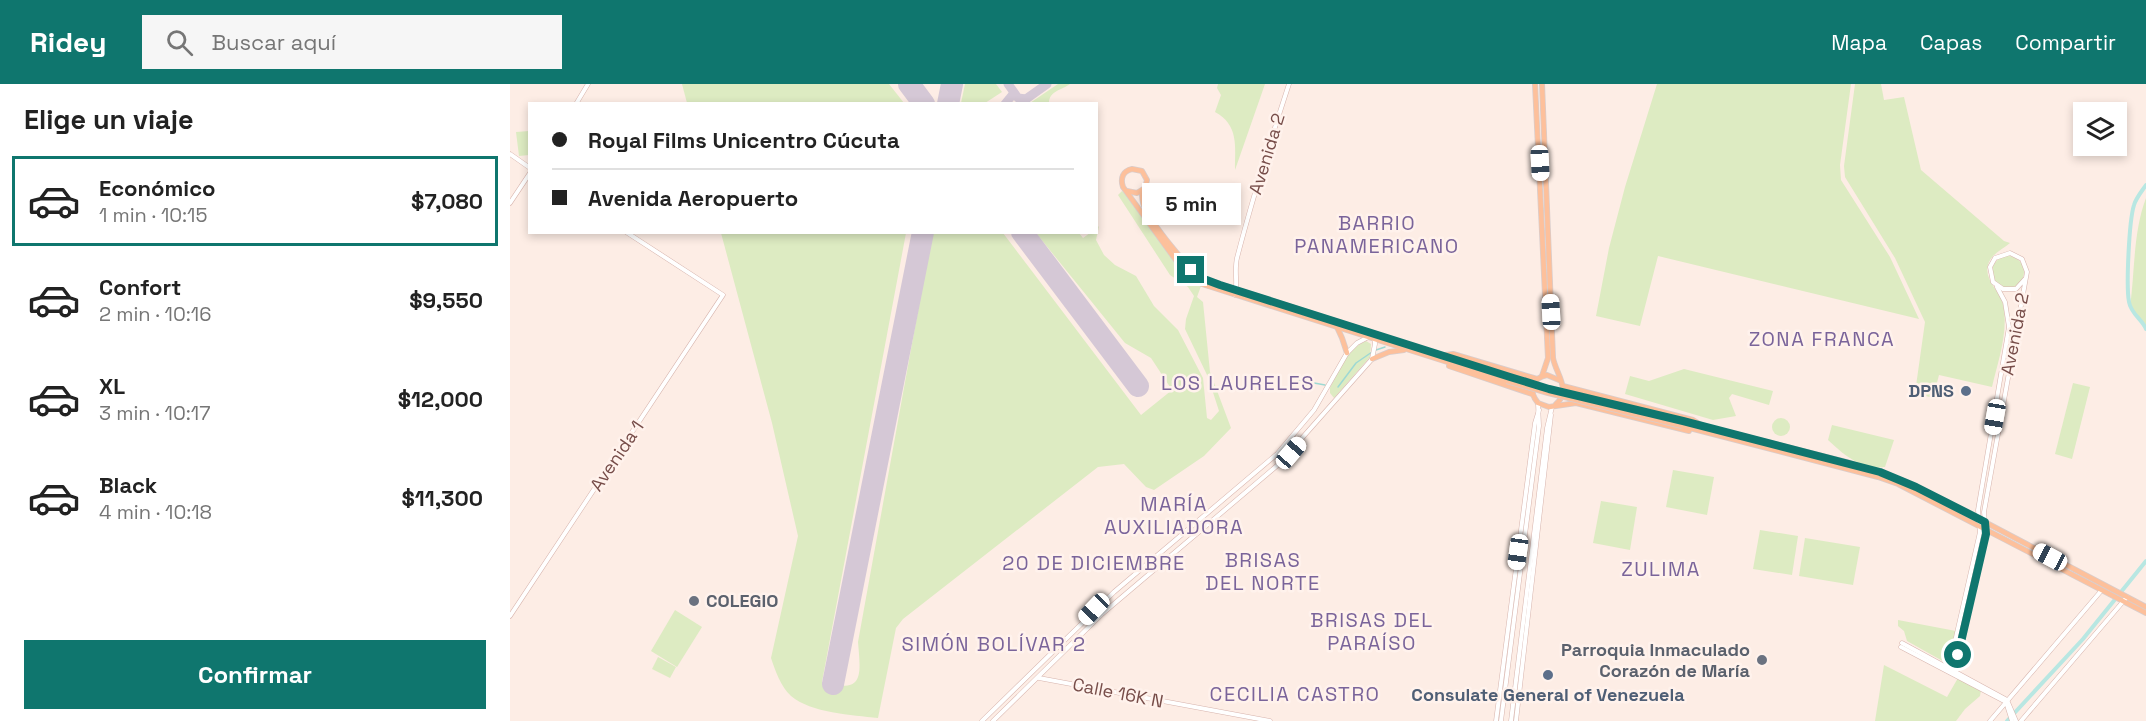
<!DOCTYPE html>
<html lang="es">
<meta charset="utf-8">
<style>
:root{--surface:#fff;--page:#f6f6f6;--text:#222;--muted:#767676;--line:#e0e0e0;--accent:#0f766e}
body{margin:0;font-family:"Space Grotesk",sans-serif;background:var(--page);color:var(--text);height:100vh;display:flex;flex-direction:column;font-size:22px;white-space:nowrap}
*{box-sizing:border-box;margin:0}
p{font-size:20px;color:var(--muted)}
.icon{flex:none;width:33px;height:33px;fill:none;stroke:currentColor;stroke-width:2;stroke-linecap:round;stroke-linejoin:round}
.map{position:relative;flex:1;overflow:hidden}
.panel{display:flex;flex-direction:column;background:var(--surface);width:510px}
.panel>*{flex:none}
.top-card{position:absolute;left:18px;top:18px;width:570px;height:132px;border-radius:0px;box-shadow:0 3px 9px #0003;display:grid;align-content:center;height:132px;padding:0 24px;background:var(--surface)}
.fabs{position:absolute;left:1563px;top:18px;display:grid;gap:12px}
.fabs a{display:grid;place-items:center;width:54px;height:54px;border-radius:0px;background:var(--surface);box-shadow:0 3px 9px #0003;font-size:30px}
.end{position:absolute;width:27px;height:27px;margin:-14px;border:8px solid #0f766e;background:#fff;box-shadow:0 0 0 3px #fff}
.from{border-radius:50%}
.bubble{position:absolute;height:42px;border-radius:0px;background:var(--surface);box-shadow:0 3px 9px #0003;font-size:20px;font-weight:800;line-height:42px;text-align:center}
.car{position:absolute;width:18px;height:36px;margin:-18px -9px;border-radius:8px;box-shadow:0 0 4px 2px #0007;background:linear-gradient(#fff 24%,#345 0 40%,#fff 0 76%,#345 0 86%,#fff 0)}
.top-card b{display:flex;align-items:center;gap:21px;height:57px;font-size:22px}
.top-card b+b{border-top:2px solid var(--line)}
.top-card i{width:15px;height:15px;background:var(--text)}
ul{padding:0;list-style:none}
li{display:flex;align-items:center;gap:18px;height:90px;margin:0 12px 9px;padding:0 12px;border:3px solid transparent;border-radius:0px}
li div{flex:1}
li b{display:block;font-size:22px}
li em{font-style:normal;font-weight:800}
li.current{border-color:var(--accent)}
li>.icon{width:54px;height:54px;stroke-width:1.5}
h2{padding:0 24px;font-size:27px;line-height:72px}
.cta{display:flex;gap:12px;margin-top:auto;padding:12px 24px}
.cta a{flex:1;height:69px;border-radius:0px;background:var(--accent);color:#fff;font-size:24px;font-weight:800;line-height:69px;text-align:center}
header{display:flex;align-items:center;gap:36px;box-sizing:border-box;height:84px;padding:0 30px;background:var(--accent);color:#fff}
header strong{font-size:28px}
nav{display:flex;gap:33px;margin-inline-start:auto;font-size:21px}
.search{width:420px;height:54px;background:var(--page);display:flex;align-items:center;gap:15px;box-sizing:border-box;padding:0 21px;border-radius:0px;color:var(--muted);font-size:22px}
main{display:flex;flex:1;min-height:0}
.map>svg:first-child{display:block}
.green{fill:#ddebc2}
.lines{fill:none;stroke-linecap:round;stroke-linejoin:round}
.stream{stroke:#9ed9d3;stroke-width:1.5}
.canal{stroke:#b8e7e2;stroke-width:4}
.taxiway{stroke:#d5c8d6;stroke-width:9}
.runway{stroke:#d5c8d6;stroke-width:22}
.secondary-casing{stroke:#d7b4ad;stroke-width:5}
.primary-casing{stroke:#d9cdcc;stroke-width:6}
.secondary{stroke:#fff;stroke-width:4}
.primary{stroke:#fdc09b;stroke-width:4.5}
.primary-bridge-casing{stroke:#d9cdcc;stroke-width:6;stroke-linecap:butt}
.primary-bridge{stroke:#fdc09b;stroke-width:4.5}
.route{stroke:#0f766e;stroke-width:8}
.service-dot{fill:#5c6f8a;stroke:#fff2ec;stroke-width:2}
.worship-dot{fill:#6b7280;stroke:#fff2ec;stroke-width:2}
.labels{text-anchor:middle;stroke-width:5;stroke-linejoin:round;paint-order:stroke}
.street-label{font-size:18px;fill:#774d49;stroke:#fff2ec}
.service-label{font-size:18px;font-weight:bold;fill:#4e5e75;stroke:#fff2ec;text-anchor:end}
.worship-label{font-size:18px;font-weight:bold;fill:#5b616d;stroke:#fff2ec;text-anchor:start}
.neighbourhood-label{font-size:20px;letter-spacing:1.5px;fill:#7a649a;stroke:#fff2ec}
</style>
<header>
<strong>Ridey</strong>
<div class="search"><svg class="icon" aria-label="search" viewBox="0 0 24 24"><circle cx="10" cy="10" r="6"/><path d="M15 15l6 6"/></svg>Buscar aquí</div>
<nav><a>Mapa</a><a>Capas</a><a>Compartir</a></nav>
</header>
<main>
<section class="panel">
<h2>Elige un viaje</h2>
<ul>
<li class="current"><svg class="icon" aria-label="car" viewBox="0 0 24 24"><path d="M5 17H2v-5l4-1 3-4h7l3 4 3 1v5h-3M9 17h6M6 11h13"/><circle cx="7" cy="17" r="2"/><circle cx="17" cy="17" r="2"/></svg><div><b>Económico</b><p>1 min · 10:15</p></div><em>$7,080</em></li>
<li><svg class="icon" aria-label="car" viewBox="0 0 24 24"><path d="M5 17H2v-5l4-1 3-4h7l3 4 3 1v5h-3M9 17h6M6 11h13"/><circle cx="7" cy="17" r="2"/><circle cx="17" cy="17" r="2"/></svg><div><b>Confort</b><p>2 min · 10:16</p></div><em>$9,550</em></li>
<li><svg class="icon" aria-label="car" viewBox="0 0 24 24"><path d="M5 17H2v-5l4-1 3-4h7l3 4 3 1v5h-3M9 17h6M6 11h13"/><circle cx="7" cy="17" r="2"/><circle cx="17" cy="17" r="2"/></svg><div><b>XL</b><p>3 min · 10:17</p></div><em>$12,000</em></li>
<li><svg class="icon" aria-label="car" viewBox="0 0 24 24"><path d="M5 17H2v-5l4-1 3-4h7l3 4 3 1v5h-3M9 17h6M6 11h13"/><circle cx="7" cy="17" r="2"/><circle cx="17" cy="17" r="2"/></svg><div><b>Black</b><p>4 min · 10:18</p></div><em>$11,300</em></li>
</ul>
<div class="cta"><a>Confirmar</a></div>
</section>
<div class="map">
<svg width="1636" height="637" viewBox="0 0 1636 637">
<rect width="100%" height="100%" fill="#fdede5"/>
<!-- green -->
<g class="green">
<polygon points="172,0 379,0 394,19 177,19"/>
<polygon points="455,0 486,0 492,8 475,19 451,19"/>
<path d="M548,0H560C552,6 539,7 539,19H520Z"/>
<path d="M708,0H755L725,86C725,62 729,41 705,28L711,11L707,4Z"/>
<polygon points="1147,0 1341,0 1330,81 1331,96 1380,173 1409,235 1148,172 1130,242 1086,232 1099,164 1115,103"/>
<path d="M1345,0H1371L1374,16L1394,13L1411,86L1494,157L1500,159C1493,165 1483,169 1479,178C1472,195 1489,205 1493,220C1499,247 1488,277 1482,303L1429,291L1423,314L1405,309L1415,238L1385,174L1335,93L1334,82Z"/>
<polygon points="19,47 19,71 9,72 6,48"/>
<path d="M612,107L624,117L672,189L691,202L687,213L693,218L700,288L721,344L694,372L644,406L636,403L614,380L588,383L393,535L386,544L368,634C342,631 301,629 281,612C271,603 265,586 261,574L288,452L262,339L211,149H396L312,598C354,610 351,593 348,558L422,149H493L631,331L662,306L641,274L615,259L526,149H569L573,154L580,149L586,148L587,144L589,142L586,156L594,171L605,181L626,192L644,222L668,246L693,294L697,334L701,336L709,327L698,293L675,245L676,235L684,212L678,203L660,191L608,111Z"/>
<path d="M1636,114V245L1620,223C1625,187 1623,148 1636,114Z"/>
<circle cx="1498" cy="188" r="16"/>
<path d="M856,257L861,260L860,273L824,314L820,309V304C829,285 836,266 856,257Z"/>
<polygon points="1174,285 1263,307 1259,321 1222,310 1219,314 1226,332 1203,336 1115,310 1120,292 1139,297"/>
<polygon points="1563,299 1580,303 1562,375 1545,370"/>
<circle cx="1271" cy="343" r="9"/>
<path d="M1322,341L1384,356L1375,383C1351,386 1334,371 1318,356Z"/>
<polygon points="1163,386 1204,393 1197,431 1156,423"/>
<polygon points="1091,417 1127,423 1120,466 1083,459"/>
<polygon points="1250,446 1288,452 1282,491 1243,485"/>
<polygon points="1295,454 1350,463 1343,501 1289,492"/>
<polygon points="165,526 192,543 167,583 141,567"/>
<polygon points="1388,536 1446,547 1438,580 1397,557 1394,547 1388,542"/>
<polygon points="148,573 166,583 160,594 142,585"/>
<polygon points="1374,581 1437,613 1448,594 1471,606 1470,612 1455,625 1446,637 1365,637"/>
</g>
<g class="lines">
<!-- stream -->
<g class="stream">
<polyline points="866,266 875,263"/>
<polyline points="788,296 815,301"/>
<polyline points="828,303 846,279 862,268"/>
</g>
<!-- canal -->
<g class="canal">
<path d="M1636,101C1632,107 1626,114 1624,121C1619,137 1616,202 1619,218C1621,230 1632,235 1636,245"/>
<polyline points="1497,637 1573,555 1636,477"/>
</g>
<!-- taxiway -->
<g class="taxiway">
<polyline points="498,0 508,14 516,15"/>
<polyline points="495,20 504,9"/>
<polyline points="513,20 516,15 537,0"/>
</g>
<!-- runway -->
<g class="runway">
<polyline points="399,0 414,20"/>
<polyline points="438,20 442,0"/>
<polyline points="512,148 628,302"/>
<polyline points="323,600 413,148"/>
</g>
<defs>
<g id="secondary">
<polyline points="66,20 78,0"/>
<polyline points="0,70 20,84"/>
<polyline points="0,119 20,89"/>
<path d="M725,211C728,199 724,187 727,174C742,116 760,58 779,0"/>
<polyline points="0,532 213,211 116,148"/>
<polyline points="1392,559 1497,616 1506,637"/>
<polyline points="1391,563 1496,618 1502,637"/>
<polyline points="1439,584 1470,448 1468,426 1499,243 1495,218 1487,203"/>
<polyline points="1444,587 1476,450 1474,428 1517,188 1512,175 1500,169 1485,174 1480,183 1483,198 1493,205 1506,205 1515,195"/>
<polyline points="529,594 760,637"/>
<polyline points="472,637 604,508 767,370 804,326 837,269 847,259 864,250 865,260 862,275 769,380 592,530 483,637"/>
<polyline points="986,637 1025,339 1029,326"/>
<polyline points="991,637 1029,342 1028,319"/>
<polyline points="1001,637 1037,344 1042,323"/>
<polyline points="1006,637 1041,331"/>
<polyline points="1480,637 1591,507"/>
<polyline points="1511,637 1617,513"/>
</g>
<g id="primary">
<polyline points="1025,0 1038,274 1032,292"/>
<path d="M1032,0L1043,274C1046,290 1062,307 1046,320"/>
<path d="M617,107L627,109L635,104L637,96L632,87L622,85C613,87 610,94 613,103L673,186L692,200L997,297"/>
<path d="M632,107C632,112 632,117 634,122C642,140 677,185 694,195L1000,293"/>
<polyline points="827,243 832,254 837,269"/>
<polyline points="935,271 943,270 1027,295"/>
<polyline points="862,275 879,268 894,266"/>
<polyline points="939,282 1022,310"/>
<path d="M1049,296L1037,291C1022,294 1018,307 1028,319L1039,323L1066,319L1179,347"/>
<polyline points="1053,302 1183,336 1191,341"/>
<polyline points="1173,337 1340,379 1391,396 1435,417 1636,523"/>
<polyline points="1172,342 1368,393 1388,400 1636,529"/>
</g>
</defs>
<!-- secondary casing -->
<use href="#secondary" class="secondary-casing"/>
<!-- primary casing -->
<use href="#primary" class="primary-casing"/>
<!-- secondary -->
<use href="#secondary" class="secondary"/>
<!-- primary -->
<use href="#primary" class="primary"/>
<defs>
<g id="primary-bridge">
<polyline points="1000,293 1039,305 1173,337"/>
<polyline points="997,297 1038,309 1172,342"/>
</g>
</defs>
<!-- primary-bridge casing -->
<use href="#primary-bridge" class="primary-bridge-casing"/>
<!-- primary-bridge -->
<use href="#primary-bridge" class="primary-bridge"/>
</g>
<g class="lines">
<!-- route -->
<polyline class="route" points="681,186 694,195 710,201 1000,293 1039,305 1173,337 1370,388 1406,403 1475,438 1476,450 1448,571"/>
</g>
<!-- markers -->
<g class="service-dot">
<circle cx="1456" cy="307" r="6"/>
<circle cx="1038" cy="591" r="6"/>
</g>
<g class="worship-dot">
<circle cx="184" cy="517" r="6"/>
<circle cx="1252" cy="576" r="6"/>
</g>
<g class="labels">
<!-- street labels -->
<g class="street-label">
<text transform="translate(757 70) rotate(-73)" y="6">Avenida 2</text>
<text transform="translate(1505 250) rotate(-79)" y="6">Avenida 2</text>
<text transform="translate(107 372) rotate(-56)" y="6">Avenida 1</text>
<text transform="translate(608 609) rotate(11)" y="6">Calle 16K N</text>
</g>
<!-- service labels -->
<g class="service-label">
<text x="1444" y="313">DPNS</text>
<text x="1038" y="617" text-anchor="middle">Consulate General of Venezuela</text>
</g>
<!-- worship labels -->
<g class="worship-label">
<text x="196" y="523">COLEGIO</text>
<text x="1240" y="572" text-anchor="end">Parroquia Inmaculado<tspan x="1240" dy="21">Corazón de María</tspan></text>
</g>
<!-- neighbourhood labels -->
<g class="neighbourhood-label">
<text x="867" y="146">BARRIO<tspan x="867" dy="23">PANAMERICANO</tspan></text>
<text x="1312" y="262">ZONA FRANCA</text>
<text x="728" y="306">LOS LAURELES</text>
<text x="664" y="427">MARÍA<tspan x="664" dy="23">AUXILIADORA</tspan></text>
<text x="753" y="483">BRISAS<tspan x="753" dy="23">DEL NORTE</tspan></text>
<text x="584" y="486">20 DE DICIEMBRE</text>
<text x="1151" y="492">ZULIMA</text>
<text x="862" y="543">BRISAS DEL<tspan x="862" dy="23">PARAÍSO</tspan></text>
<text x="484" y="567">SIMÓN BOLÍVAR 2</text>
<text x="785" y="617">CECILIA CASTRO</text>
</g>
</g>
</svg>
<div class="fabs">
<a><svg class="icon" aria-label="layers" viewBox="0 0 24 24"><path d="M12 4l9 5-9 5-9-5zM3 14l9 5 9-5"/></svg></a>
</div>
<i class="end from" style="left:1448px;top:571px"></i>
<i class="end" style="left:681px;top:186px"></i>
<div class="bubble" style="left:632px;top:99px;width:99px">5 min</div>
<i class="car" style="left:1030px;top:79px;rotate:177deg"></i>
<i class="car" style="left:1041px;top:228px;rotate:357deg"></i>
<i class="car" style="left:1485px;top:333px;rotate:190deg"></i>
<i class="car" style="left:781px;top:369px;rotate:41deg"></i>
<i class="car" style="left:1008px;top:468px;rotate:188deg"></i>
<i class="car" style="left:1540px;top:473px;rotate:298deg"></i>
<i class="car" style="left:584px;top:525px;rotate:224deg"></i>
<div class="top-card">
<b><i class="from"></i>Royal Films Unicentro Cúcuta</b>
<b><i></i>Avenida Aeropuerto</b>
</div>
</div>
</main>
